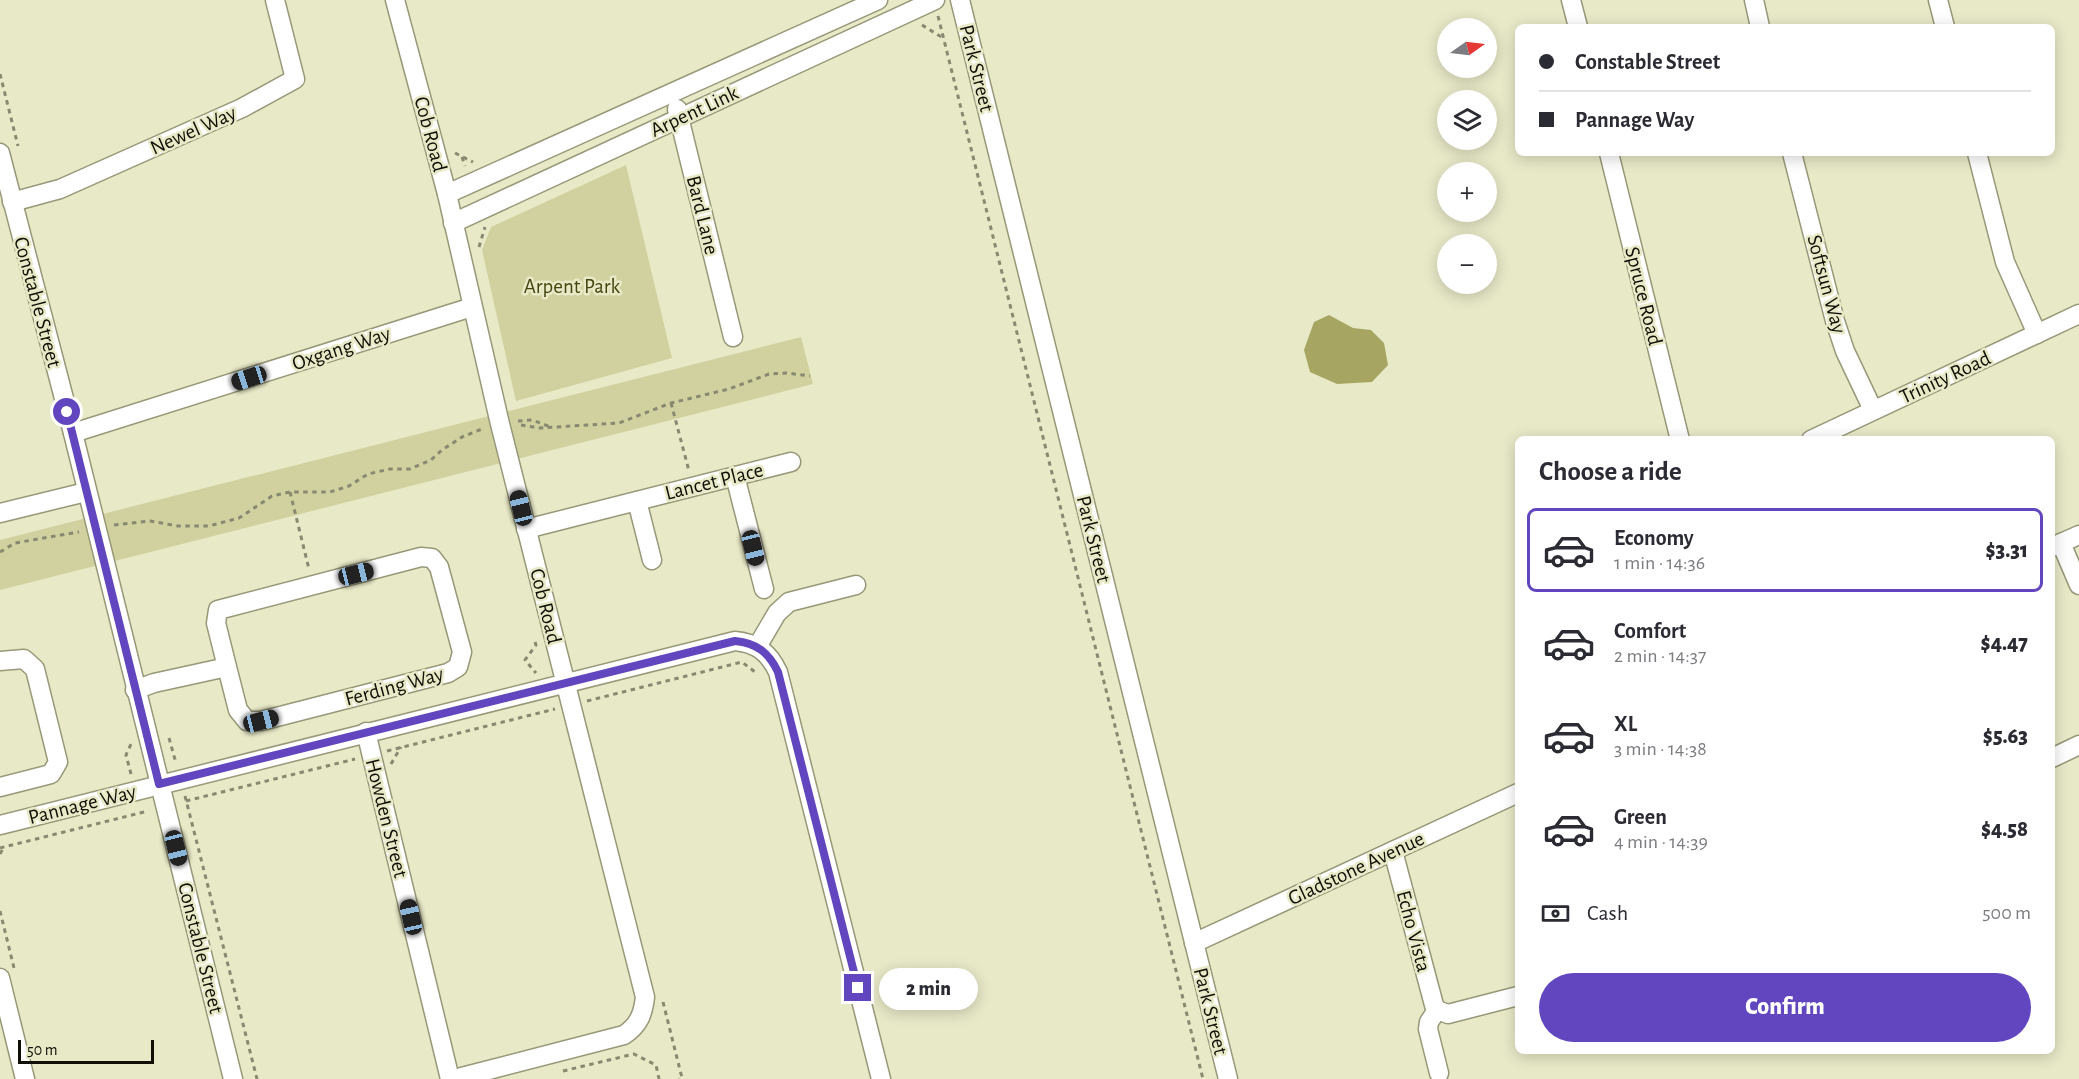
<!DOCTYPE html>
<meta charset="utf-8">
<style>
:root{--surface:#fff;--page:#f7f7f7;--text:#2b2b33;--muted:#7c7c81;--line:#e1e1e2;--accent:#6146bf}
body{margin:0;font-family:"Alegreya Sans",sans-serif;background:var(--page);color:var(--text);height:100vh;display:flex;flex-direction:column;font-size:22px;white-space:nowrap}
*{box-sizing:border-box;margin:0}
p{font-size:20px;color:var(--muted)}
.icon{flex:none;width:33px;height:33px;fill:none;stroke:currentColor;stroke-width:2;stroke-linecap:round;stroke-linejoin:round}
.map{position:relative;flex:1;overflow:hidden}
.sheet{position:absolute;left:1515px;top:436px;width:540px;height:618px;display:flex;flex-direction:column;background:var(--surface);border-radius:9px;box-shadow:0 3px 15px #0003}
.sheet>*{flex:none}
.guide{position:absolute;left:1515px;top:24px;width:540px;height:132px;border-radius:9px;box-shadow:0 3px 15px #0003;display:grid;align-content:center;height:132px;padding:0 24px;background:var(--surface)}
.needle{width:39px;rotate:76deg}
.tools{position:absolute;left:1437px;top:18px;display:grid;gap:12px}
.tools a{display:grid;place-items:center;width:60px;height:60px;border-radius:50%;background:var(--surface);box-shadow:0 3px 15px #0003;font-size:30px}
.scale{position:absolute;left:18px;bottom:15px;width:136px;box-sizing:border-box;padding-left:6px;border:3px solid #0f0f05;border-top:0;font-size:16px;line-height:21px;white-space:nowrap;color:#0f0f05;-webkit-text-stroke:4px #e8e9c7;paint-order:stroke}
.end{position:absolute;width:27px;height:27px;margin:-14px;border:8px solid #6146bf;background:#fff;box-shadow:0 0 0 3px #fff}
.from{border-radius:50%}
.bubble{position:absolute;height:42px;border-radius:21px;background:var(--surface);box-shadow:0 3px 15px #0003;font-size:20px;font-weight:800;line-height:42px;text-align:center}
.car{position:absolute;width:18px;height:36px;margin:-18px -9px;border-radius:8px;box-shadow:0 0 4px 2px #0007;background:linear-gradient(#222 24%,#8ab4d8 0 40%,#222 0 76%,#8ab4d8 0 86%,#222 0)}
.guide b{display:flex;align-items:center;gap:21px;height:57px;font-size:22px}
.guide b+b{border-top:2px solid var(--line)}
.guide i{width:15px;height:15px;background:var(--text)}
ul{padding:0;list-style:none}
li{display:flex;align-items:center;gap:18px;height:84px;margin:0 12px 9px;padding:0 12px;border:3px solid transparent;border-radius:9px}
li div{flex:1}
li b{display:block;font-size:22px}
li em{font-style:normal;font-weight:800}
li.on{border-color:var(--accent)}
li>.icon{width:54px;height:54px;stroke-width:1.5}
h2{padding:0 24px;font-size:27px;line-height:72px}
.pay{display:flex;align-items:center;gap:15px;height:66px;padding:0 24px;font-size:22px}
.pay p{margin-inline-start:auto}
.primary-button{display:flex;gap:12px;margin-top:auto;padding:12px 24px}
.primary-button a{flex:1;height:69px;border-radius:36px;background:var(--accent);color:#fff;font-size:24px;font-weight:800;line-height:69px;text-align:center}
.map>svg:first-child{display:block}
.green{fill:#d0d19e}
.water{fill:#a6a662}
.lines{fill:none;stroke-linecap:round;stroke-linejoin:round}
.minor-casing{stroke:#979878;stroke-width:21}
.path{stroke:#888971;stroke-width:3;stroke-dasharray:4.5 4.5;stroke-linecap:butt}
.minor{stroke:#fff;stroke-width:18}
.route{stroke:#6146bf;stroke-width:8}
.labels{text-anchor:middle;stroke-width:5;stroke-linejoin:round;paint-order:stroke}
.street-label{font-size:21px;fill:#0f0f05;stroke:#e8e9c7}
.park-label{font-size:21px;fill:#474611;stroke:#e8e9c7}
</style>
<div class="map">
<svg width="2079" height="1079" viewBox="0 0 2079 1079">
<rect width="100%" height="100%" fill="#e8e9c7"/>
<!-- green -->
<g class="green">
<polygon points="626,165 672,358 516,401 482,250 491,227"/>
<polygon points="801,337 813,384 0,590 0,540"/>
</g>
<!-- water -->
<polygon class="water" points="1329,315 1353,328 1371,330 1384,343 1388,365 1372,382 1337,384 1310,372 1304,350 1314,322"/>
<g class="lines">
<defs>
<g id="minor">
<path d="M395,0L447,194L500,424L645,997C643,1014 639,1025 624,1035L454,1079"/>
<polyline points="960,0 1228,1079"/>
<polyline points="1571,0 1578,27"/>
<polyline points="1754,0 1760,27"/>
<polyline points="1938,0 1945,27"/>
<polyline points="677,109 733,337"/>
<polyline points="0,153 73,433 233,1079"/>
<polyline points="1609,153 1680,440"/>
<polyline points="1792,153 1835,321 1845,351 1873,410"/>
<polyline points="1977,153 2005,262 2037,334"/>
<polyline points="447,194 878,0"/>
<polyline points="12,202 60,189 242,108 295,79 275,0"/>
<polyline points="453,223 935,0"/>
<polyline points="73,433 472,307"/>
<polyline points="1811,440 2079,314"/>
<polyline points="735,476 764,589"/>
<polyline points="637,501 652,560"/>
<polyline points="0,513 86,492"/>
<polyline points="526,529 791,462"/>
<polyline points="2061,543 2079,585"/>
<polyline points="2052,547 2079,535"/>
<polyline points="757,647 777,613 789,602 856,585"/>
<polyline points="0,661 24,659 35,669 58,762 51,774 0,787"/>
<polyline points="135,690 154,683 227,667 238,710 247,721 261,721 448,673 458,667 462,652 439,567 432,558 421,557 218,610 216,623 227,667"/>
<polyline points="366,732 450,1079"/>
<polyline points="2052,758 2079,745"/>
<path d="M0,825L735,641C757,643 769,653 778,672L881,1079"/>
<polyline points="1393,851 1434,1005 1437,1010 1448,1014 1518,996"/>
<polyline points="1194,943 1518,793"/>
<polyline points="0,978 25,1079"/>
<polyline points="1437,1010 1429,1022 1428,1029 1439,1073"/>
</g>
</defs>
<!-- minor casing -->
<use href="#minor" class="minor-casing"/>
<!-- path -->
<g class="path">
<polyline points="938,16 1203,1079"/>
<polyline points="922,25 943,38"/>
<polyline points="0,74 18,146"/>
<polyline points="455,153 473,162"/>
<polyline points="462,157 465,166"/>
<polyline points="479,247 485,227"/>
<polyline points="671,403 689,471"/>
<polyline points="518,421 532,420 551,427"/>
<polyline points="521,425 540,428 619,423 671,403 729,389 769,374 787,373 810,376"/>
<polyline points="290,492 309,569"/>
<polyline points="114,525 150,521 178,526 209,526 239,518 272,496 290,492 330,492 349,486 368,474 390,469 410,469 431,460 442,450 462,437 482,429"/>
<polyline points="0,552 15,543 79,532"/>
<polyline points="535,642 536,645 525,660 536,673"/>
<polyline points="587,701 742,662 755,672"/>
<polyline points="169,738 176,763"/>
<polyline points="387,751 555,709"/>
<polyline points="391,764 401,747"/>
<polyline points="131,774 126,755 131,744"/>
<polyline points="185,796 257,1079"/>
<polyline points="186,801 355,759"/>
<polyline points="0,848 148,811"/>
<polyline points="0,854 4,847"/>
<polyline points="0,911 14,968"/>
<polyline points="663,1002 682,1078 679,1079"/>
<polyline points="563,1071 634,1054 656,1065 659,1079"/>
</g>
<!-- minor -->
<use href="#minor" class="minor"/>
</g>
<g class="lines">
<!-- route -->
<path class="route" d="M67,412L159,784L735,641C757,643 769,653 778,672L858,988"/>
</g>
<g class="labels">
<!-- street labels -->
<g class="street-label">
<text transform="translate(977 68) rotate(76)" y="7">Park Street</text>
<text transform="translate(694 111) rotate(-25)" y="7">Arpent Link</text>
<text transform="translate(193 130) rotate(-24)" y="7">Newel Way</text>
<text transform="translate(431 134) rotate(75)" y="7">Cob Road</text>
<text transform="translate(703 215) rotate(76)" y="7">Bard Lane</text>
<text transform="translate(1827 284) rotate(75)" y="7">Softsun Way</text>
<text transform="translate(1644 296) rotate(76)" y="7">Spruce Road</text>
<text transform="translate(38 302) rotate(75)" y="7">Constable Street</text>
<text transform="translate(341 348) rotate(-18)" y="7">Oxgang Way</text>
<text transform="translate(1945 377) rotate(-25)" y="7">Trinity Road</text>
<text transform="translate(714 481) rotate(-14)" y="7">Lancet Place</text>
<text transform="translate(1094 539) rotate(76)" y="7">Park Street</text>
<text transform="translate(546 606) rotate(76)" y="7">Cob Road</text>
<text transform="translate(394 686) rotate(-15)" y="7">Ferding Way</text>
<text transform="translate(82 804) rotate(-14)" y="7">Pannage Way</text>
<text transform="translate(387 818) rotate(76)" y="7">Howden Street</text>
<text transform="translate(1356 868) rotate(-25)" y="7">Gladstone Avenue</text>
<text transform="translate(1414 931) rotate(75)" y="7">Echo Vista</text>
<text transform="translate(201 948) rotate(76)" y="7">Constable Street</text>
<text transform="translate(1211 1011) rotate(76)" y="7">Park Street</text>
</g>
<!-- park labels -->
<g class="park-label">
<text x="572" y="293">Arpent Park</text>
</g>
</g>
</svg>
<div class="tools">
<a><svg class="needle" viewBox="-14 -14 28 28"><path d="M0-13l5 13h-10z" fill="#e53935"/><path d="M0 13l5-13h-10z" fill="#7c7c81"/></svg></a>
<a><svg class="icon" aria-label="layers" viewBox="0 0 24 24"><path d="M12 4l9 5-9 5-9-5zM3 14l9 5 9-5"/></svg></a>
<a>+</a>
<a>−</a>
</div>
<div class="scale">50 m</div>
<i class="end from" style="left:67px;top:412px"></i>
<i class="end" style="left:858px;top:988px"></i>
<div class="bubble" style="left:879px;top:968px;width:99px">2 min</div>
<i class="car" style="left:249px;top:378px;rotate:252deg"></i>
<i class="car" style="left:521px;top:508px;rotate:346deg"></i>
<i class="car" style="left:753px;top:548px;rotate:166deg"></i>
<i class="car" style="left:356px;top:574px;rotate:76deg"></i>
<i class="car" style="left:261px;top:721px;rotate:76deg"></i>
<i class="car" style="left:176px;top:848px;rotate:166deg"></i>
<i class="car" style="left:411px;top:917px;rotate:347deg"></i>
<div class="guide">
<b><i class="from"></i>Constable Street</b>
<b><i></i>Pannage Way</b>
</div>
<section class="sheet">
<h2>Choose a ride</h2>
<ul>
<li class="on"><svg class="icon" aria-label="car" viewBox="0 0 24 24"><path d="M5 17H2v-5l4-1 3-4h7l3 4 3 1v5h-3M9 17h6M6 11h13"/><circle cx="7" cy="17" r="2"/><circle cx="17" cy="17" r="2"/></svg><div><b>Economy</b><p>1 min · 14:36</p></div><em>$3.31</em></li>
<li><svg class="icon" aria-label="car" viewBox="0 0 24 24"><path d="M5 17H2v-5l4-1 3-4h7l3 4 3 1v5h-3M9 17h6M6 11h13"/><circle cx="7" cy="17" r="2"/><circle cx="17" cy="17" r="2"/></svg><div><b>Comfort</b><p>2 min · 14:37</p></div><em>$4.47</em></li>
<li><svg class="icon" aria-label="car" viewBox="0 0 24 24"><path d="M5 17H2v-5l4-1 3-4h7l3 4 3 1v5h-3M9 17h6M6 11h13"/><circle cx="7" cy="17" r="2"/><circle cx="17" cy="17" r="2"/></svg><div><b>XL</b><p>3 min · 14:38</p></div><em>$5.63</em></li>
<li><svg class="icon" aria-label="car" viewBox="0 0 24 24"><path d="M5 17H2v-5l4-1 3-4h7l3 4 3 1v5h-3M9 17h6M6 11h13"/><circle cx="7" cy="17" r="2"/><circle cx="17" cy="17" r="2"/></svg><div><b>Green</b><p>4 min · 14:39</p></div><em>$4.58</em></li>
</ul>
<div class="pay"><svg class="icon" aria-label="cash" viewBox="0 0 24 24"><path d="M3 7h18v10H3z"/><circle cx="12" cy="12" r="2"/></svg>Cash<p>500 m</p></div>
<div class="primary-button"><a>Confirm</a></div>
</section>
</div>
